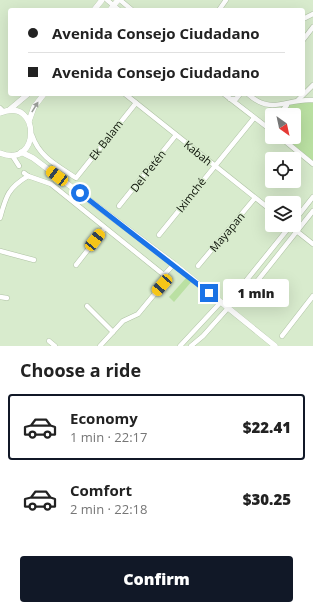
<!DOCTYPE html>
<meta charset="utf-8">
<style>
:root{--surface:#fff;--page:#f2f2f2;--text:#222;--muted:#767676;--line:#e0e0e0;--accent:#111827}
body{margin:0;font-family:"Open Sans",sans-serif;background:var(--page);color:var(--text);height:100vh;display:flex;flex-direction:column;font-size:15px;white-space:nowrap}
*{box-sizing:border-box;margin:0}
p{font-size:13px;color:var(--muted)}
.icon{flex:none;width:22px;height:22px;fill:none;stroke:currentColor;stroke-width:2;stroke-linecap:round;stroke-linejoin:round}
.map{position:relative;height:346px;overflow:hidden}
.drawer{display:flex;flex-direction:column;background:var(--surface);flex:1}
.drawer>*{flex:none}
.top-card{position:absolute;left:8px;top:8px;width:297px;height:88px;border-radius:4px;box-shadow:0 4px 16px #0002;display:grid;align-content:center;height:88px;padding:0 20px;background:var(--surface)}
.needle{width:26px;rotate:147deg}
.controls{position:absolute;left:265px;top:108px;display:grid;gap:8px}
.controls a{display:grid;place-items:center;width:36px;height:36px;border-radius:4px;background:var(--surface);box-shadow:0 4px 16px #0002;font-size:20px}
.end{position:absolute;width:18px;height:18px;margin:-9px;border:5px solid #1a73e8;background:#fff;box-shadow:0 0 0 2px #fff}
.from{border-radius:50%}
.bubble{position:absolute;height:28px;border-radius:4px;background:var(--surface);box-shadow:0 4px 16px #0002;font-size:13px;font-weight:800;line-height:28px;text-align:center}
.car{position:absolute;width:12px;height:24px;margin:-12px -6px;border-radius:5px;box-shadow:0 0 3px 1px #0007;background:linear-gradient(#f5c518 24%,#345 0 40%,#f5c518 0 76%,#345 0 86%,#f5c518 0)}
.top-card b{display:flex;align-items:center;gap:14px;height:38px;font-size:15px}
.top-card b+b{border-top:1px solid var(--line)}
.top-card i{width:10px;height:10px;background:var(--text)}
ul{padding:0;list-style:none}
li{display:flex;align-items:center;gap:12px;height:66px;margin:0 8px 6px;padding:0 12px;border:2px solid transparent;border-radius:4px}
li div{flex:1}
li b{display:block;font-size:15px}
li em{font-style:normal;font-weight:800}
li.on{border-color:var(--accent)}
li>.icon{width:36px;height:36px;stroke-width:1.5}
h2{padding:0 20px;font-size:18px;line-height:48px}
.cta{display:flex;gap:8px;margin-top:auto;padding:8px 20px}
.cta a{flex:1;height:46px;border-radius:4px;background:var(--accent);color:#fff;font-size:16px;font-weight:800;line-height:46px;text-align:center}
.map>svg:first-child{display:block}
.green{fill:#bae0a2}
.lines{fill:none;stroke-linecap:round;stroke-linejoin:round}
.minor-casing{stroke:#afc2a4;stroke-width:5.5}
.tertiary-casing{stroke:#afc2a4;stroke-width:6}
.minor{stroke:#fff;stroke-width:4.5}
.tertiary{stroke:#fff;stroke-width:5.5}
.oneway{fill:#9da09c}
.route{stroke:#1a73e8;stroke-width:5}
.labels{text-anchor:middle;stroke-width:3;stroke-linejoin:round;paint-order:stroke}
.street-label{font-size:11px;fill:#0b1107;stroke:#d8ebcd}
</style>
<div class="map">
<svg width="313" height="346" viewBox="0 0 313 346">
<rect width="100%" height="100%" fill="#d8ebcd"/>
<!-- green -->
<g class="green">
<polygon points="299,101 313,103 313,162 282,137 294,137 294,115 280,115 287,106"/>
<polygon points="187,277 192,281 174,302 169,297"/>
</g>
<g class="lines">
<defs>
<g id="minor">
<polyline points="107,0 119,10"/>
<polyline points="120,0 132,10"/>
<polyline points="219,10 226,0"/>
<polyline points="303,19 313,14"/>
<polyline points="303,40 313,27"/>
<polyline points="125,94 272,211"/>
<polyline points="224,94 272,131"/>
<path d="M248,94C272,116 287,98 313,100"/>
<polyline points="230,99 236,99 240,94"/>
<polyline points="298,100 313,85"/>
<polyline points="0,108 3,111"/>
<polyline points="279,115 287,105"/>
<path d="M32,135C39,157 58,166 76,178L136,103"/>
<polyline points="280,137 313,164"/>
<polyline points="12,155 19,166"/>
<polyline points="24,173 28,176 51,184 164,275"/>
<polyline points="119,206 176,135"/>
<path d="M0,218C6,196 8,188 28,176"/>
<polyline points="294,221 313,197"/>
<polyline points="289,225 313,244"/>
<polyline points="159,235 254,118"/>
<polyline points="0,251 34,260"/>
<polyline points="76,265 105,228"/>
<polyline points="198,266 255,198"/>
<polyline points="0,297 7,298"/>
<polyline points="233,297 291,225"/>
<polyline points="239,304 313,211"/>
<polyline points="87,306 113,332"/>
<polyline points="282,336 313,296"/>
<polyline points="49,341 55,346"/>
<polyline points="100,346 123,321 138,314 162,285 164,275 174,264"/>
<polyline points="180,346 220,303"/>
<polyline points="191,346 203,336 228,308"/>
</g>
<g id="tertiary">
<polyline points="94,10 102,0"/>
<polyline points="110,10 118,0"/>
<polyline points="9,110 28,94"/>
<path d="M0,113C41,95 41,170 0,153"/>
<polyline points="29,121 34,107 44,94"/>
<polyline points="21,152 33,158 174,264 275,346"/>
</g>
</defs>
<!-- minor casing -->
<use href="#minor" class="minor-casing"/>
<!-- tertiary casing -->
<use href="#tertiary" class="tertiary-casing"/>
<!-- minor -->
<use href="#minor" class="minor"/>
<!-- tertiary -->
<use href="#tertiary" class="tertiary"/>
</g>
<!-- one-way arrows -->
<defs><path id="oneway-solid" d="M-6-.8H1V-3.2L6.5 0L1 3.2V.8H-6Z"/></defs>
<use class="oneway" href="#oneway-solid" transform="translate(35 107) rotate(-58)"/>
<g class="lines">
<!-- route -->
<polyline class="route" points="80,193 209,293"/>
</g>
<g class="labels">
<!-- street labels -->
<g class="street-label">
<text transform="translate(106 140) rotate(-52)" y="4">Ek Balam</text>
<text transform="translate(198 153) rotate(39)" y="4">Kabah</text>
<text transform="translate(148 171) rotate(-52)" y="4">Del Petén</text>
<text transform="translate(191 195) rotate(-52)" y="4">Iximché</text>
<text transform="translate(227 232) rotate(-50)" y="4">Mayapan</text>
</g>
</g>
</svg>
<div class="controls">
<a><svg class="needle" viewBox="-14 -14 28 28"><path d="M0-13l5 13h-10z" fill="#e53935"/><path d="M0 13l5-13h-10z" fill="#767676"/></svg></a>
<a><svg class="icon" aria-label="locate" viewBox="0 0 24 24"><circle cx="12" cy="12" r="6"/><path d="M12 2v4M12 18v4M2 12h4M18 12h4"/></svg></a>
<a><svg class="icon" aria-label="layers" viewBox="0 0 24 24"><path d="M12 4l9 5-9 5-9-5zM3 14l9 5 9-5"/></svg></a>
</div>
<i class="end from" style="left:80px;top:193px"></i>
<i class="end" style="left:209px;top:293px"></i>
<div class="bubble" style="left:223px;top:279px;width:66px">1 min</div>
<i class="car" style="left:57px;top:176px;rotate:307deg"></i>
<i class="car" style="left:95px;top:240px;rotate:38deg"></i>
<i class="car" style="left:162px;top:285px;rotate:221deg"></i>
<div class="top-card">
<b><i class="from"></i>Avenida Consejo Ciudadano</b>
<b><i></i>Avenida Consejo Ciudadano</b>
</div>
</div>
<section class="drawer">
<h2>Choose a ride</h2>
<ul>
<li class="on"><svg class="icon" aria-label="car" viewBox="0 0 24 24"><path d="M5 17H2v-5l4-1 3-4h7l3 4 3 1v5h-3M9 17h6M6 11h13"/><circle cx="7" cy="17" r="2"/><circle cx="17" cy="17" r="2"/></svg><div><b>Economy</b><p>1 min · 22:17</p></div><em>$22.41</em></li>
<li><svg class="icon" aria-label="car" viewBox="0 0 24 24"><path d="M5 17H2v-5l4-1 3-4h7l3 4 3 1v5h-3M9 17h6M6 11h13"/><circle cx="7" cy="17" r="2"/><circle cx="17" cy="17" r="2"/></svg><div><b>Comfort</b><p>2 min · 22:18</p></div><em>$30.25</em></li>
</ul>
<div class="cta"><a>Confirm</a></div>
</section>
